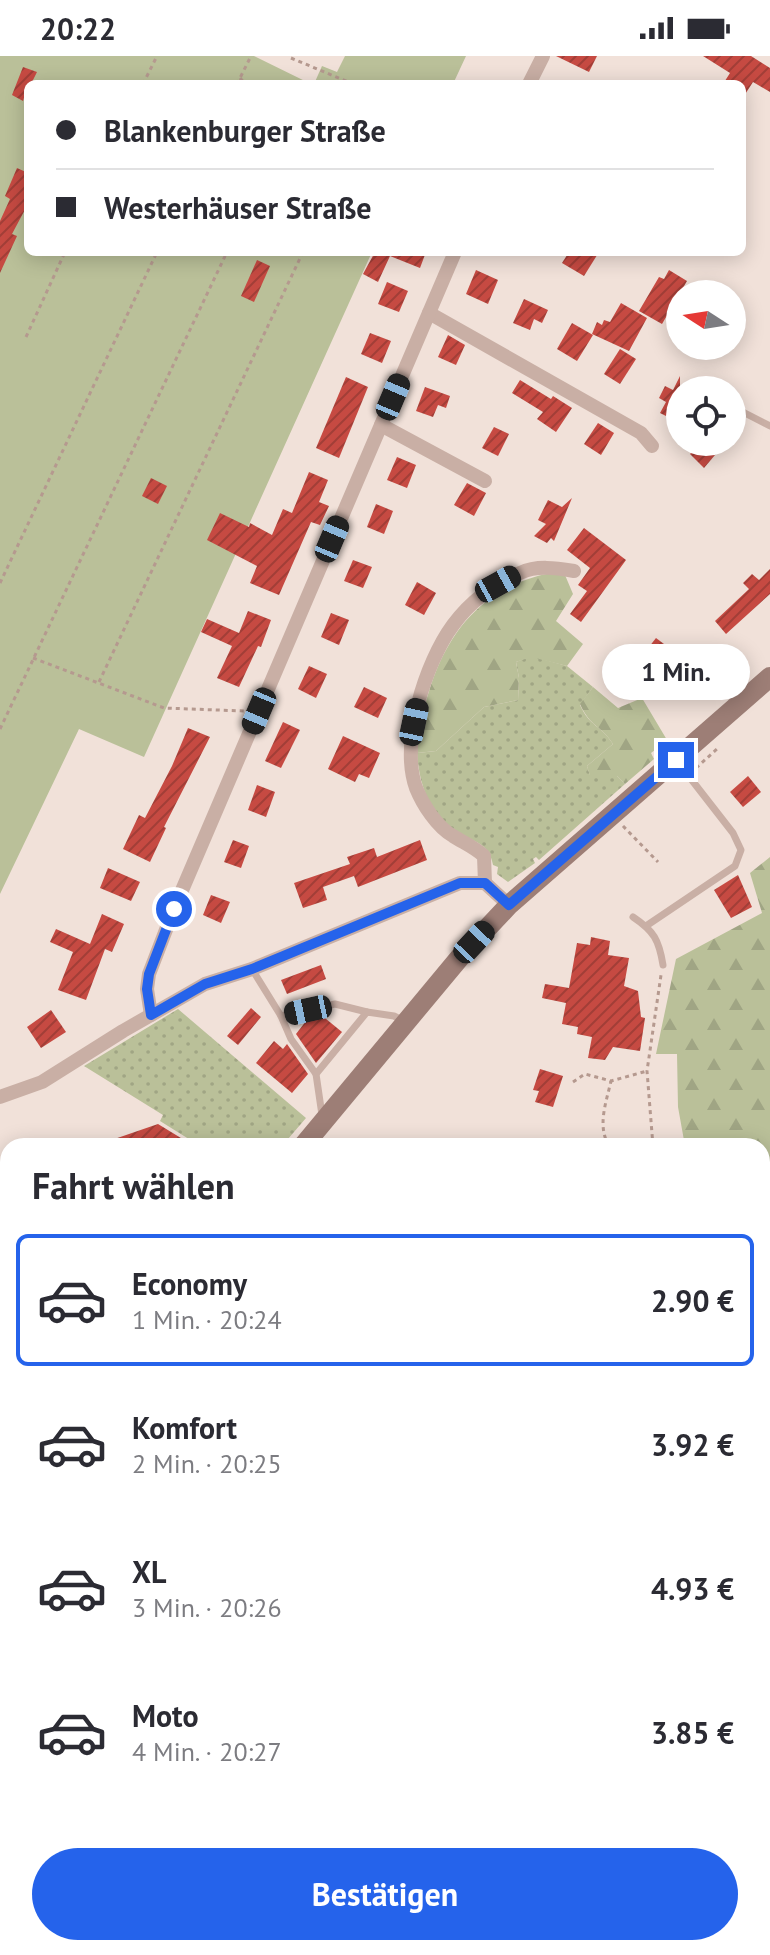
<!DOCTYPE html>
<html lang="de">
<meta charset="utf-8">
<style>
:root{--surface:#fff;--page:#f2f2f3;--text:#2b2b33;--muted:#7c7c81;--line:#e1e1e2;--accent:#2563eb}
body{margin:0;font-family:"PT Sans",sans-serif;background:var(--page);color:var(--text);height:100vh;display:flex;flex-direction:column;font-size:30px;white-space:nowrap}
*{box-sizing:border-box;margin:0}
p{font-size:26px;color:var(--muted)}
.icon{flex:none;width:44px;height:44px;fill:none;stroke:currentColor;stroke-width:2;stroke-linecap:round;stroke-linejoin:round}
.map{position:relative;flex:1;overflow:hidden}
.drawer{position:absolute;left:0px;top:1082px;width:770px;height:818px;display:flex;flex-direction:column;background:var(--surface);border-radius:24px 24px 0 0;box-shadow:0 4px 20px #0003}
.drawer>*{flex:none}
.top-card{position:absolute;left:24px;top:24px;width:722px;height:176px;border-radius:12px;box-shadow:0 4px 20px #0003;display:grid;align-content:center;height:176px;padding:0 32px;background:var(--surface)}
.needle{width:52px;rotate:282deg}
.buttons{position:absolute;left:666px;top:224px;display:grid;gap:16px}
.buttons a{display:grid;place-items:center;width:80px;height:80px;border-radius:50%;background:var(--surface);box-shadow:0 4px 20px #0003;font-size:40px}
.end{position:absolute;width:36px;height:36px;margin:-18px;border:10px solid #2563eb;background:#fff;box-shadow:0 0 0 4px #fff}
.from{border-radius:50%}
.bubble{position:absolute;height:56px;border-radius:28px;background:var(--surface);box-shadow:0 4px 20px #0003;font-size:26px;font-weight:700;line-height:56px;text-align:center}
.car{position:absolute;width:24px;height:48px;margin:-24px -12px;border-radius:10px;box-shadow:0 0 6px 2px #0007;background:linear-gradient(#222 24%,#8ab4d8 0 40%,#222 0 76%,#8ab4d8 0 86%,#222 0)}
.top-card b{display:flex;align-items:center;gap:28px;height:76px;font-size:30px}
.top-card b+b{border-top:2px solid var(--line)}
.top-card i{width:20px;height:20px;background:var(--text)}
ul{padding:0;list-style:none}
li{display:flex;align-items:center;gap:24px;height:132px;margin:0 16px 12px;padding:0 16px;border:4px solid transparent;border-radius:12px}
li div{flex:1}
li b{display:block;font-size:30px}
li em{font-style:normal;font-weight:700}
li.selected{border-color:var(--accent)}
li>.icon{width:72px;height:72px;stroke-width:1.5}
h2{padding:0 32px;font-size:36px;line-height:96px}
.primary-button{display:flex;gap:16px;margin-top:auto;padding:16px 32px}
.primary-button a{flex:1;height:92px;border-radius:48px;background:var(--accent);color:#fff;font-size:32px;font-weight:700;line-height:92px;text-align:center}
.status{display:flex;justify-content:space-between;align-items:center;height:56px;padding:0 40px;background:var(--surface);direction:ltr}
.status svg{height:22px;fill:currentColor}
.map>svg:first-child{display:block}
.grass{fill:url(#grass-dots)}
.forest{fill:url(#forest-firs)}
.green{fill:#bac099}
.building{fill:url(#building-hatch)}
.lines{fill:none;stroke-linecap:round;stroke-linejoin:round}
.path{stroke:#b5998f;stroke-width:3;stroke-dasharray:4 4;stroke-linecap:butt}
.service{stroke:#c9afa5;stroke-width:7}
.minor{stroke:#c9afa5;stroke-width:14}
.secondary{stroke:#9d7e76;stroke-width:20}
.route{stroke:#2563eb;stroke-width:10}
</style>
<div class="status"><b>20:22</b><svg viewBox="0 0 49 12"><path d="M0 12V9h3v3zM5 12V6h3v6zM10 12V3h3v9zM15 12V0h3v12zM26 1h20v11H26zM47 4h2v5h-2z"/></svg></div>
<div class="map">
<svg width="770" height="1899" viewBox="0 0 770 1899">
<defs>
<pattern id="grass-dots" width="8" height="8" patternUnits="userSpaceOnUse" patternTransform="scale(2)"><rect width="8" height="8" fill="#bac099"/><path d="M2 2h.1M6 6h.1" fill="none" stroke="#a0a584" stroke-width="1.8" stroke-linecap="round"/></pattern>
<pattern id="forest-firs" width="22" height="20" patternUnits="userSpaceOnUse" patternTransform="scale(2)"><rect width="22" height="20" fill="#bac099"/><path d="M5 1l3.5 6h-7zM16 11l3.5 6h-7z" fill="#a0a584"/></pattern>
<pattern id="building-hatch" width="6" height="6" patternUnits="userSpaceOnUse" patternTransform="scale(2)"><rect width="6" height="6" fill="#c64a42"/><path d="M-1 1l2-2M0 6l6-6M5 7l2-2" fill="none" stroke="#a23e37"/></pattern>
</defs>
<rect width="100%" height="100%" fill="#f1e1d9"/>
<!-- grass -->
<g class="grass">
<path d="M531,600L567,610L593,631L580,649C590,671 601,669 613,688L587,710L590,719L617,720L625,728L539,804L536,801L533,803L535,807L508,826L497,818L498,811L493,809C489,785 471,786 454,774C428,757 419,726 417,697L436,695L484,651L518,644L519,622L516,606Z"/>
<polygon points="178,953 306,1062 282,1090 200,1090 160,1065 163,1059 84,1010"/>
</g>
<!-- forest -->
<g class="forest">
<path d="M551,517L565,519L573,538L556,565L583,588L567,610L531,601L516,606L519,622L518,644L484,651L436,695L417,697C426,613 460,534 551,517Z"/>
<path d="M593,631L618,652L642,642L670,689L658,698L655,694L651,697L654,703L625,728L617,720H590L587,710L613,688C601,669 590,671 580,648Z"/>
<polygon points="770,801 770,1518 762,1514 762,1090 685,1090 678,1051 677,998 656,998 676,903 762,857 750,817"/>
<polygon points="128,1892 531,1892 525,1899 126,1899"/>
</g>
<!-- green -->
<g class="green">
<polygon points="0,0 254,0 311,28 28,28 28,196 372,196 144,701 79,673 0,838"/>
<polygon points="345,0 466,0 453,28 314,28 322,10 337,16"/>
</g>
<!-- building -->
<g class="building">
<polygon points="556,0 597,0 589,16"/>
<polygon points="703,0 751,0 770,12 770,36 753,26 742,43 742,28 723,28 730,17"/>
<polygon points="23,11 37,16 31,28 28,28 23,45 12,39"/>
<polygon points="17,112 28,117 28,148 12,178 17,180 0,217 0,165 10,143 5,140"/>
<polygon points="375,196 426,196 420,212 390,200 378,226 363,218"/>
<polygon points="569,196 599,196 584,220 562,207"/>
<polygon points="257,204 270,210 254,246 241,240"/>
<polygon points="476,214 498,224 488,248 466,238"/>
<polygon points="669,214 687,225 662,268 639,255 659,221 664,223"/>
<polygon points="387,226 408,235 399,256 378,248"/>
<polygon points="524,243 548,254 542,267 534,263 530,274 513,267"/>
<polygon points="621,247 647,262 629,295 592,278 597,266 602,269 604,264 610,266"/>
<polygon points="572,267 593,279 577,305 557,293"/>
<polygon points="370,277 391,285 382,307 361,298"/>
<polygon points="448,279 465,289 456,309 438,301"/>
<polygon points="620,293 636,303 620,328 604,318"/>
<polygon points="680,320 680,367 660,357 666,346 659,342 665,330 673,334"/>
<polygon points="346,321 368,331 339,402 316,392"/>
<polygon points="520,324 551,343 553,340 572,352 556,376 537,363 543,356 512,337"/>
<polygon points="425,331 450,340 446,352 438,349 433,361 416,355"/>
<polygon points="598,367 614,377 601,399 584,388"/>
<polygon points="494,371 509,378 498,400 482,392"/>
<polygon points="702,386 726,386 704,412 690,398"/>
<polygon points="397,401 416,409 407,432 387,424"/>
<polygon points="309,416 328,424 319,446 329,450 320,469 311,466 279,539 250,527 257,510 207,484 220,457 249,471 250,467 272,479 283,453 292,457"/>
<polygon points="151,422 167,430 158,448 142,440"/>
<polygon points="467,427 486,437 474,460 454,449"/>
<polygon points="572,442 554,485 551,482 547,487 534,480 546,468 538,464 548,444 562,451"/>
<polygon points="376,448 393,455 384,478 367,471"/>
<polygon points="584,472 626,504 581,566 570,558 587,535 578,529 590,512 567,494"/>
<polygon points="353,504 372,511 363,532 344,525"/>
<polygon points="770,513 770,538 726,578 715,565 749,533 743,527 752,518 759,524"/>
<polygon points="417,526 436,537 424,559 405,549"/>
<polygon points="248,555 271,564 261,591 258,590 239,631 217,622 232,590 201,576 207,563 239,577"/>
<polygon points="331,557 349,564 339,589 321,581"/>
<polygon points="656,582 680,600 658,628 634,610"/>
<polygon points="309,610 327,618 316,642 298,633"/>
<polygon points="364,631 387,642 378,662 354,651"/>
<polygon points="283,666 300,674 281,712 265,705"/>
<polygon points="188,672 210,681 164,771 166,772 150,806 123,793 139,759 145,762 172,710"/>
<polygon points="343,680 380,697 369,722 359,718 355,726 328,713"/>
<polygon points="748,720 761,736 743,751 730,736"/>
<polygon points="257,729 275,736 266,761 248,754"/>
<polygon points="233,784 249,790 241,812 224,806"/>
<polygon points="420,784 427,804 358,831 354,820 323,831 327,844 303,852 294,827 350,808 347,801 374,792 377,801"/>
<polygon points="108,812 140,826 131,845 100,832"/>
<polygon points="738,819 752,851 731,862 714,834"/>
<polygon points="211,839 230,846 221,867 203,859"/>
<polygon points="102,858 124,868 112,896 105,893 86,944 58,934 73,896 50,886 56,873 90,888"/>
<polygon points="591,881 610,885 608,899 629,902 624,930 638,935 641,961 645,962 640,995 613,991 605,1004 588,1002 592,981 577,978 578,971 562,968 566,947 542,942 545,928 569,932 577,887 590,889"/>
<polygon points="321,909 326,923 287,938 281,924"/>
<polygon points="251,952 261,961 238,989 227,980"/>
<polygon points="51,954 66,976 41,992 27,971"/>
<polygon points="320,958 342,976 316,1007 296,978 310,960"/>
<polygon points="274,985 283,993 287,988 308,1018 292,1037 256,1007"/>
<polygon points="540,1013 563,1020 553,1051 535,1046 539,1035 533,1034"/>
<polygon points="158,1068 194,1090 101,1090 100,1088"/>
</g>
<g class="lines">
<!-- path -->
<g class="path">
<polyline points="291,2 353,28"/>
<polyline points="240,22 245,28"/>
<polyline points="143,28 157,0"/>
<polyline points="237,28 251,0"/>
<polyline points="26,281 65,196"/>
<polyline points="0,527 157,196"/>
<polyline points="33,602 164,652 244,655"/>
<polyline points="99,626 303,196"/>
<polyline points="0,673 227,196"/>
<polyline points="696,712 717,693"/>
<polyline points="623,770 658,806"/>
<polyline points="573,1026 585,1018 611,1025 647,1015"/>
<path d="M609,1090C597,1070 606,1047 611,1025"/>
<polyline points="653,1090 647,1015 661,919"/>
<polyline points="762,1346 770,1344"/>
<polyline points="762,1481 770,1491"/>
<polyline points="0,1534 8,1520"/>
<polyline points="762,1785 770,1776"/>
</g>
<!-- service -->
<g class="service">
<polyline points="737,353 770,370"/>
<path d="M633,861C654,875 659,884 663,909"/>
<polyline points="646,870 735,810 741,794 733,777 677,705"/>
<polyline points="252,913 281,960 335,948 367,956"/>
<polyline points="281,960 291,983 316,1018"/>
<polyline points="322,1059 316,1018 367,956 394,960 404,965"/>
</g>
<!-- minor -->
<g class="minor">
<polyline points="529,28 543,0"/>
<polyline points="429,257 641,377 652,390"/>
<polyline points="381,369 485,425"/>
<path d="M485,827L484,800C474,791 464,787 453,780C437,771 423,749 416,732C400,687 425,607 453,569C469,547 494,527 520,517C537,509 556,512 574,515"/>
<polyline points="151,959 147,933 149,918 174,853 455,196"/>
<polyline points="0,1041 42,1026 123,975 205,928 252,913 460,827 485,827 509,849"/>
<polyline points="0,1270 8,1275"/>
<polyline points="762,1839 770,1810"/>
<polyline points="667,1899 673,1892"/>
<polyline points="730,1899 733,1892"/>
</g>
<!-- secondary -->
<g class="secondary">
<polyline points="303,1090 461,900 509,849 770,621"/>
<polyline points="0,1567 8,1551"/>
</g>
</g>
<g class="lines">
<!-- route -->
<polyline class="route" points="174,853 149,918 147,933 151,959 205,928 252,913 460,827 485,827 509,849 676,704"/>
</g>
</svg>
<div class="buttons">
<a><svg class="needle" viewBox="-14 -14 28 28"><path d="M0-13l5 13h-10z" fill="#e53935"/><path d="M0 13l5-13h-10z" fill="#7c7c81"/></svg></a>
<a><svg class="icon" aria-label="locate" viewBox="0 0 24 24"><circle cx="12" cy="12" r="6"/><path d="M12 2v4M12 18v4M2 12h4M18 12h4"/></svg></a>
</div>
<i class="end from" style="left:174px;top:853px"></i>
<i class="end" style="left:676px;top:704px"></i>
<div class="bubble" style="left:602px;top:588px;width:148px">1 Min.</div>
<i class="car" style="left:393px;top:341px;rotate:23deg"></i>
<i class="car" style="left:332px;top:483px;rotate:23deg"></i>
<i class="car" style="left:498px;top:528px;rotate:61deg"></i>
<i class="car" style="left:259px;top:655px;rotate:203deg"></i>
<i class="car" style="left:414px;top:666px;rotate:12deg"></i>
<i class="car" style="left:474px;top:886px;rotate:43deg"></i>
<i class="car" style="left:308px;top:954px;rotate:258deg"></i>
<div class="top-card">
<b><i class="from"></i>Blankenburger Straße</b>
<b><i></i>Westerhäuser Straße</b>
</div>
<section class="drawer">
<h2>Fahrt wählen</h2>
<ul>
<li class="selected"><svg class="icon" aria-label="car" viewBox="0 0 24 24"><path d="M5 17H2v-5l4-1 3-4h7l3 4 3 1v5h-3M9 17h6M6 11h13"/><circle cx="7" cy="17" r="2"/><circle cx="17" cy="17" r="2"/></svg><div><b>Economy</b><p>1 Min. · 20:24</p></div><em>2.90 €</em></li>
<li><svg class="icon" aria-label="car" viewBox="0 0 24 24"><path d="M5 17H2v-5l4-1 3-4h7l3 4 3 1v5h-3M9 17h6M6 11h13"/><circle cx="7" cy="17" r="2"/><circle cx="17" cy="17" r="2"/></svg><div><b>Komfort</b><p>2 Min. · 20:25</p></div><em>3.92 €</em></li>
<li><svg class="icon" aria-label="car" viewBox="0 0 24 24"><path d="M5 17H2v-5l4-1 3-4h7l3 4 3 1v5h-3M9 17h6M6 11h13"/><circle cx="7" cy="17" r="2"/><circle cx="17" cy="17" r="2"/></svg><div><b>XL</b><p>3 Min. · 20:26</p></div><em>4.93 €</em></li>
<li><svg class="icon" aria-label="car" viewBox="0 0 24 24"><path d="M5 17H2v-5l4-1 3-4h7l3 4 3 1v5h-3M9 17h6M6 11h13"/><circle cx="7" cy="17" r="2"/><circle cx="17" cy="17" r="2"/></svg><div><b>Moto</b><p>4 Min. · 20:27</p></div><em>3.85 €</em></li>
</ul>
<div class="primary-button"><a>Bestätigen</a></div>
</section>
</div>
